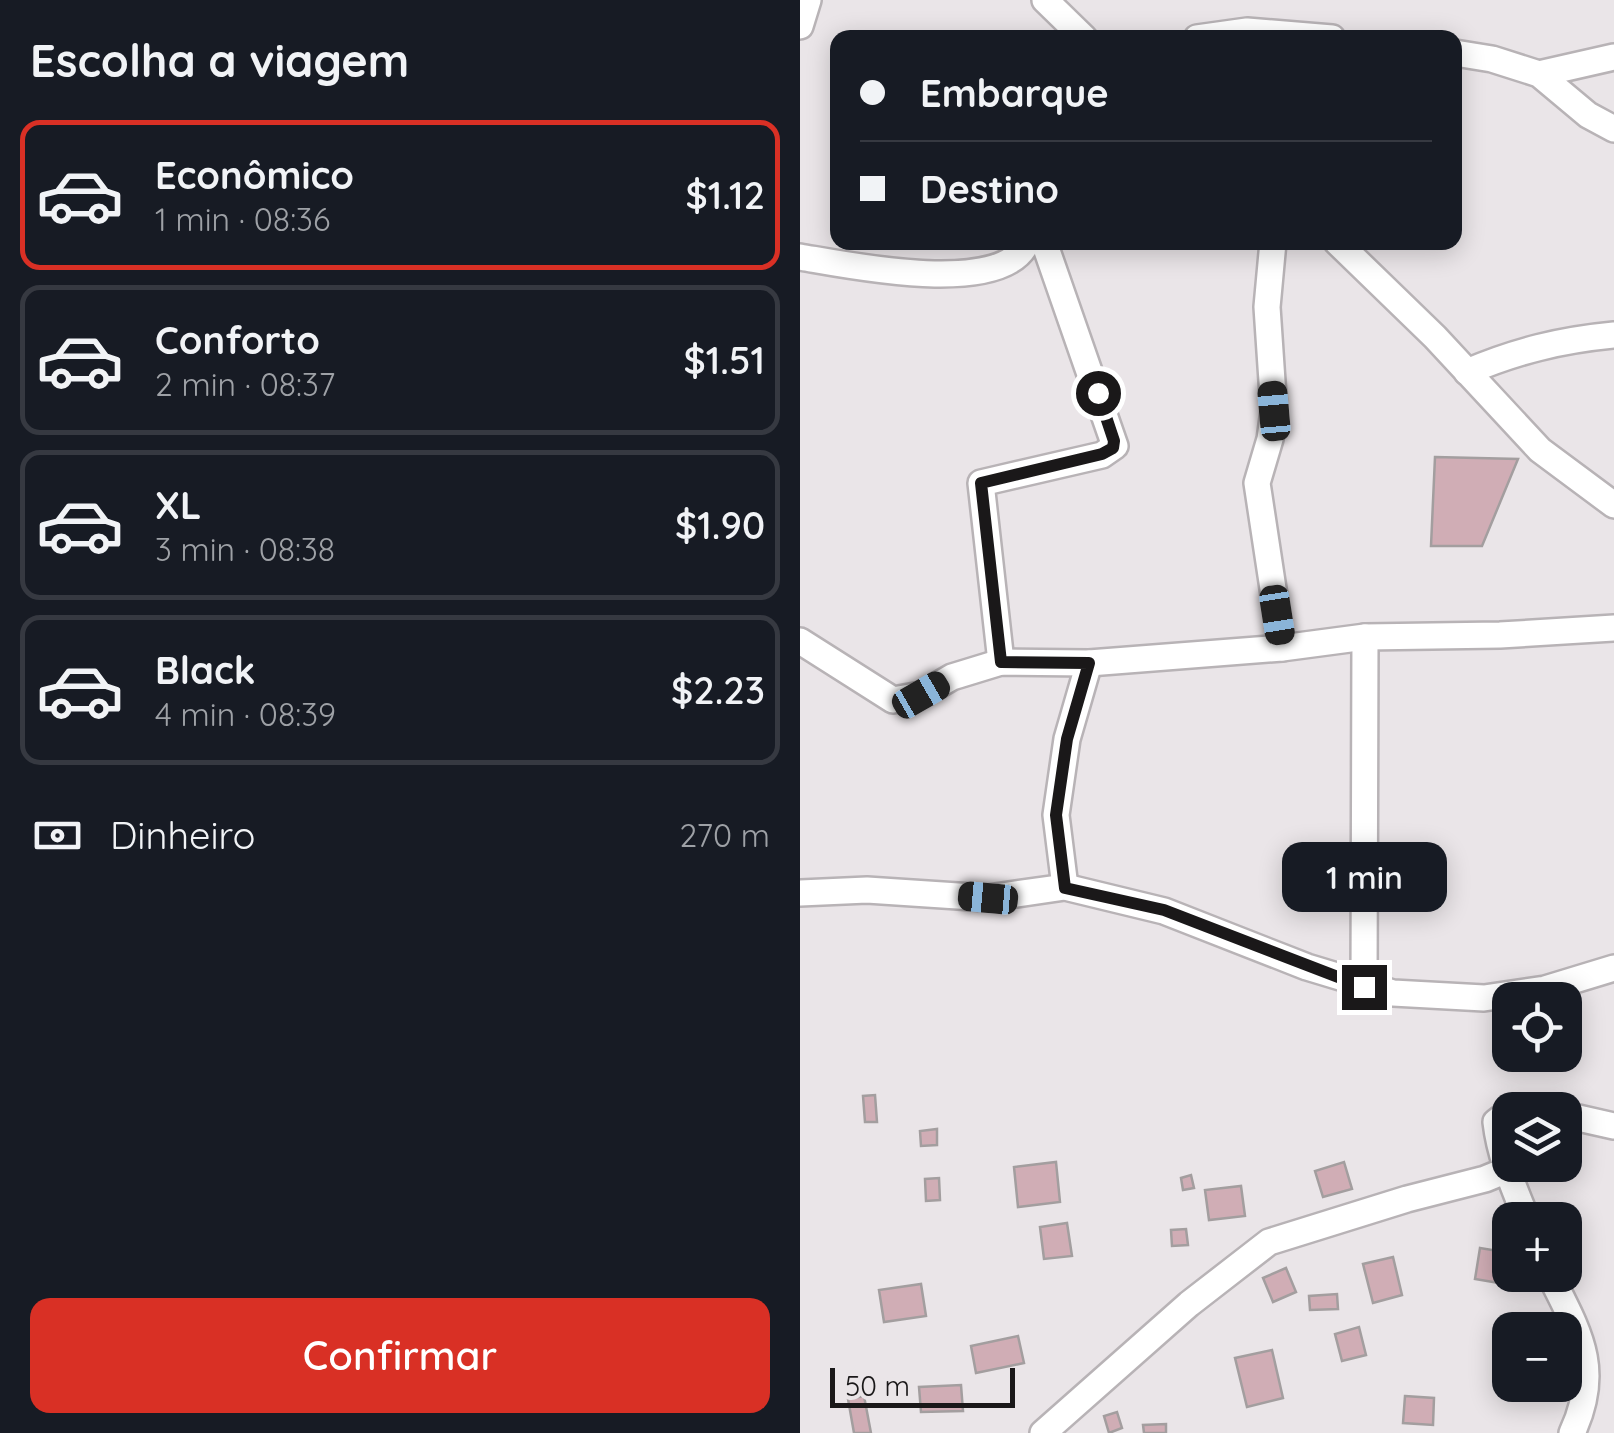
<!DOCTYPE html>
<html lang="pt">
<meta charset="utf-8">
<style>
:root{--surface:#171b24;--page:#242831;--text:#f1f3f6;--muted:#9ea1a6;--line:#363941;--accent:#d93025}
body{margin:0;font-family:Quicksand,sans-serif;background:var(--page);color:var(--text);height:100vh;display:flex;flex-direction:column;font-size:38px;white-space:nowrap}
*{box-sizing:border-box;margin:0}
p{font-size:32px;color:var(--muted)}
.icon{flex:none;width:55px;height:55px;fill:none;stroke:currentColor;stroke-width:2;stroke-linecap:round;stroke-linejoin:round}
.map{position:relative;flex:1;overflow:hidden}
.panel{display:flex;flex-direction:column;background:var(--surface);width:800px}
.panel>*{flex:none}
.banner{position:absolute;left:30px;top:30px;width:632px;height:220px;border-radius:20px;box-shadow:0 5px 25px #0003;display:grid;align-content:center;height:220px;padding:0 30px;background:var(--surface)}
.buttons{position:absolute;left:692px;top:982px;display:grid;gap:20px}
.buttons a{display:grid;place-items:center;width:90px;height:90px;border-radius:20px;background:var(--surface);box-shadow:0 5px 25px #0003;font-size:50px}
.scale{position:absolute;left:30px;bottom:25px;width:185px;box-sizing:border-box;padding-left:10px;border:5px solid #1a1819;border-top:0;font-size:28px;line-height:35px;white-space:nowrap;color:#1a1819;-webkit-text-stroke:8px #eae5e8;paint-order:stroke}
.end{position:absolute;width:45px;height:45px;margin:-22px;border:12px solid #1a1819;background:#fff;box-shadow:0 0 0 5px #fff}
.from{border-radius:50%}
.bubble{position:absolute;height:70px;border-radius:20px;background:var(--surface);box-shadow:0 5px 25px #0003;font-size:32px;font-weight:600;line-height:70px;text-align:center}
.car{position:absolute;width:30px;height:60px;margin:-30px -15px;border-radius:12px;box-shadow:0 0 8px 2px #0007;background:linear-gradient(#222 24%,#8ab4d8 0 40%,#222 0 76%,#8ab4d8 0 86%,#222 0)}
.banner b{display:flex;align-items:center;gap:35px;height:95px;font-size:38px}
.banner b+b{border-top:2px solid var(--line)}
.banner i{width:25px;height:25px;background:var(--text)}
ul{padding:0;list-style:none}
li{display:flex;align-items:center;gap:30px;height:150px;margin:0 20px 15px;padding:0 10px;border:5px solid var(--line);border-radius:20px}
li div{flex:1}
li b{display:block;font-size:38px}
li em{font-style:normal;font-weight:600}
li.active{border-color:var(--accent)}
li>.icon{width:90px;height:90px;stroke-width:1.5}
h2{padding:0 30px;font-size:45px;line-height:120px}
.pay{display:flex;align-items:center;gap:25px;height:110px;padding:0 30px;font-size:38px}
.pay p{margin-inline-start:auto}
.button{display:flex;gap:20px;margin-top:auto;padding:20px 30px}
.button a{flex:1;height:115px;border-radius:20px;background:var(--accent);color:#fff;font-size:40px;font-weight:600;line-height:115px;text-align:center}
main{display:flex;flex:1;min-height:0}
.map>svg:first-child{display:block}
.building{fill:#d0adb5;stroke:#a39e9f;stroke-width:2.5}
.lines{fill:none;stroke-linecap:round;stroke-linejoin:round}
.minor-casing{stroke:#b8b3b6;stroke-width:30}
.minor{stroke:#fff;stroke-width:25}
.route{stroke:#1a1819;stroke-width:12}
</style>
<main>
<section class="panel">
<h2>Escolha a viagem</h2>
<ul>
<li class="active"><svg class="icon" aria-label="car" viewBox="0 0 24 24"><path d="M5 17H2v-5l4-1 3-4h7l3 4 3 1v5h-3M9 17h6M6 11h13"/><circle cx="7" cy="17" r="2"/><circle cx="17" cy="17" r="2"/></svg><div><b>Econômico</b><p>1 min · 08:36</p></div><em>$1.12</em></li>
<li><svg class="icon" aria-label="car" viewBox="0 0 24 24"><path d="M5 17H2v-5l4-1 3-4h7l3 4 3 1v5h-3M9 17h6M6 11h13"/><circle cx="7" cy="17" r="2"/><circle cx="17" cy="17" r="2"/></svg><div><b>Conforto</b><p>2 min · 08:37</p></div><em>$1.51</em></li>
<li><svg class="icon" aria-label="car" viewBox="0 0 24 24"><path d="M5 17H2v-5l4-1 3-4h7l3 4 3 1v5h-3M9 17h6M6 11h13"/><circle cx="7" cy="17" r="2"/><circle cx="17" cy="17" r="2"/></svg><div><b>XL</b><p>3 min · 08:38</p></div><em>$1.90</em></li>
<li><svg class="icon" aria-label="car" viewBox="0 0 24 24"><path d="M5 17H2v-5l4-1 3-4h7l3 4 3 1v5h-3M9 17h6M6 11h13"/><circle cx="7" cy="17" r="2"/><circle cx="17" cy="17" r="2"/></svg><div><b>Black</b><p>4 min · 08:39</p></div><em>$2.23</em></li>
</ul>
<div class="pay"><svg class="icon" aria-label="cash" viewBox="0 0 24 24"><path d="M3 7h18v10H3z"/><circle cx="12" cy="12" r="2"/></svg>Dinheiro<p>270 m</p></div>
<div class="button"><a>Confirmar</a></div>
</section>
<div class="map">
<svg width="814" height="1433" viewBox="0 0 814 1433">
<rect width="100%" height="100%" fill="#eae5e8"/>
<!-- building -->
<g class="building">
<polygon points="635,457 718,459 682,546 631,546"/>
<polygon points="75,1095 77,1122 65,1122 63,1096"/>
<polygon points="137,1129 137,1145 121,1146 120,1131"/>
<polygon points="256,1162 260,1202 218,1207 214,1167"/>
<polygon points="544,1162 552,1189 523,1197 515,1171"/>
<polygon points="391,1175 394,1188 383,1190 381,1178"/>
<polygon points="139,1178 140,1200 126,1201 125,1179"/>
<polygon points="441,1186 445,1216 409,1220 405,1190"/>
<polygon points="267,1223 272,1256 244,1259 240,1227"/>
<polygon points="386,1229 388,1245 372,1246 371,1230"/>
<polygon points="680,1248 710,1253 705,1284 675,1279"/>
<polygon points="593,1257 602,1295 573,1303 563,1264"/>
<polygon points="486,1268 496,1292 473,1302 463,1278"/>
<polygon points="121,1284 126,1316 84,1322 79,1290"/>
<polygon points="537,1294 538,1309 510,1310 509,1296"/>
<polygon points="559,1327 566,1355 542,1361 535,1334"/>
<polygon points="218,1336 224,1363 176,1373 171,1346"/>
<polygon points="472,1350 483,1398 447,1407 435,1358"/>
<polygon points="161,1385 163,1411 121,1412 119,1387"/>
<polygon points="64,1396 71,1433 54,1433 48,1399"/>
<polygon points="605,1396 634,1398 633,1425 603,1423"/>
<polygon points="317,1412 322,1428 309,1433 304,1416"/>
<polygon points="366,1424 366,1433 344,1433 343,1425"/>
</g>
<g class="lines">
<defs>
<g id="minor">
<polyline points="245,0 284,38"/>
<polyline points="0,26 8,0"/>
<polyline points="397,38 447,31 532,38"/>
<polyline points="655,53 692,59 739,74 788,115 814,129"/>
<polyline points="739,74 814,57"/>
<polyline points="473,242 467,307 474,411 470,439 457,483 482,648"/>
<polyline points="537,242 635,337 740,450 814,505"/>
<path d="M0,257C48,265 204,298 227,242"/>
<path d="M667,372C716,351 761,340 814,335"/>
<polyline points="0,641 93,700 121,695 152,677 201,662 289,663 482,648 565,637 700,635 814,628"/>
<polyline points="201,662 181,483 302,455 315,446 244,242"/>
<polyline points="265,887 256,815 267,739 289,663"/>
<polyline points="0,893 67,890 188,898 265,887 364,911 507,967 593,993 684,998 745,989 814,968"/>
<polyline points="564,987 565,637"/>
<polyline points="711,1110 741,1110"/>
<path d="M710,1111L696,1122C700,1157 714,1188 727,1220"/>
<polyline points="765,1115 814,1126"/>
<path d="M750,1275C779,1333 802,1369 772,1433"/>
<polyline points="243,1433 389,1304 469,1242 607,1199 685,1179 707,1170"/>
</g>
</defs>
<!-- minor casing -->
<use href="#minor" class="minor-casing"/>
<!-- minor -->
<use href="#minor" class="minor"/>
</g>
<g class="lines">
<!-- route -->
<polyline class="route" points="298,393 314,441 313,448 302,454 181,483 201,662 289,663 267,739 256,815 265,888 364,910 564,987"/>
</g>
</svg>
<div class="buttons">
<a><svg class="icon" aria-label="locate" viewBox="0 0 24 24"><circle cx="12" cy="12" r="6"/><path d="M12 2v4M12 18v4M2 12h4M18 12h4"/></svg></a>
<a><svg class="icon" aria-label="layers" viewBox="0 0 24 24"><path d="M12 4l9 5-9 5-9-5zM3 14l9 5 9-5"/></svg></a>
<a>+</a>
<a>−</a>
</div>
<div class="scale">50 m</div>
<i class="end from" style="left:298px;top:393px"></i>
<i class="end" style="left:564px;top:987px"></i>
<div class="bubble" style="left:482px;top:842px;width:165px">1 min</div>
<i class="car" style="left:474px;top:411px;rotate:355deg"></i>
<i class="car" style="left:477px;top:615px;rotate:171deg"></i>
<i class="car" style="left:121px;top:695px;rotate:60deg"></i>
<i class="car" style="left:188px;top:898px;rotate:275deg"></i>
<div class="banner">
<b><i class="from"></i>Embarque</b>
<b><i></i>Destino</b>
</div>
</div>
</main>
